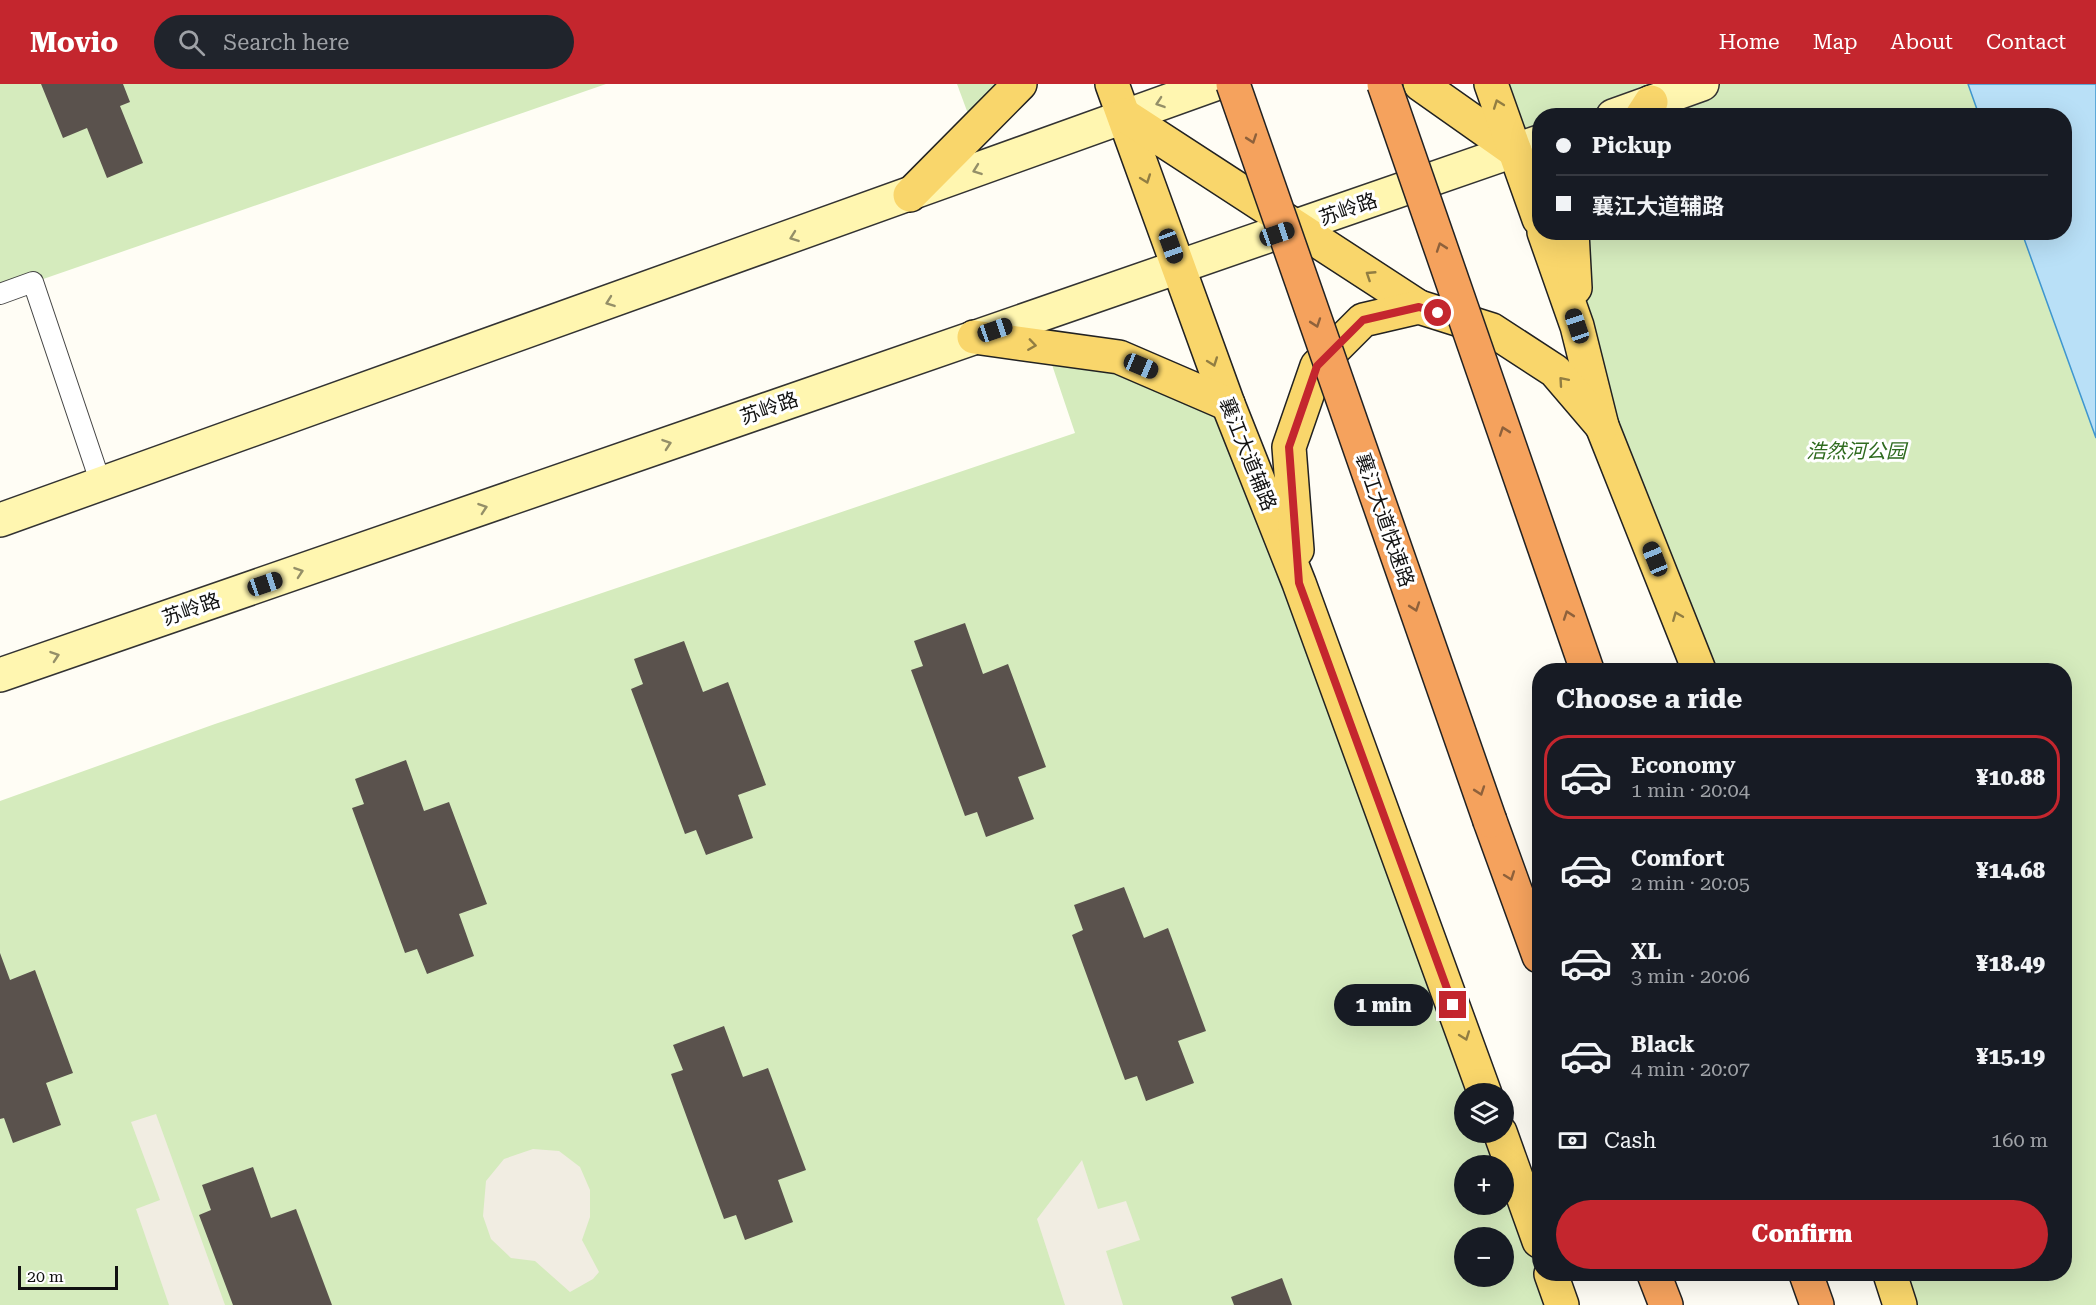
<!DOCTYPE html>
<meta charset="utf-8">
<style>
:root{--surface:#171b24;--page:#20242c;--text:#f1f3f6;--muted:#9ea1a6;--line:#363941;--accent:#c4262e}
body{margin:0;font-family:"Roboto Serif","Noto Sans SC",serif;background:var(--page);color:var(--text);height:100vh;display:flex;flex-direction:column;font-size:22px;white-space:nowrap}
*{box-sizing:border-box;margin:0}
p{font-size:20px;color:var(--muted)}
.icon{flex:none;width:33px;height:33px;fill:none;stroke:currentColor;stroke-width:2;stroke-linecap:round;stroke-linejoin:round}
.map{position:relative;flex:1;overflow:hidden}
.details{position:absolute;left:1532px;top:579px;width:540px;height:618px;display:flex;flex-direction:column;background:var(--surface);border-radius:24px;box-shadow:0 6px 24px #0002}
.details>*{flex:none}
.guide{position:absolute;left:1532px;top:24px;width:540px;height:132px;border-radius:24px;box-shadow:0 6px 24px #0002;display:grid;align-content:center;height:132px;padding:0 24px;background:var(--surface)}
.controls{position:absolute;left:1454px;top:999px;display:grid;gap:12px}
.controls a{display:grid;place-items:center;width:60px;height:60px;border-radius:50%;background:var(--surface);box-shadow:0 6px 24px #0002;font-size:30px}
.scale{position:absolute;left:18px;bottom:15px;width:100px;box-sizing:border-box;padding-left:6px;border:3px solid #111;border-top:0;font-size:16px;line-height:21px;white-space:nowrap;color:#111;-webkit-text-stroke:4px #fff;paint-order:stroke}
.end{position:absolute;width:27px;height:27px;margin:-14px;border:8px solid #c4262e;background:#fff;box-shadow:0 0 0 3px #fff}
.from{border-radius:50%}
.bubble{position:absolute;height:42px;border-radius:21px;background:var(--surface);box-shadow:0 6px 24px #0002;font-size:20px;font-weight:800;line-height:42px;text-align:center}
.car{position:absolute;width:18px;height:36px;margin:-18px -9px;border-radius:8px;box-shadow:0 0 4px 2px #0007;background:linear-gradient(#222 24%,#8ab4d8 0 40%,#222 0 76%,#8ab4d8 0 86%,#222 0)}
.guide b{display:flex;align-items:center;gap:21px;height:57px;font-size:22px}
.guide b+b{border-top:2px solid var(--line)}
.guide i{width:15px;height:15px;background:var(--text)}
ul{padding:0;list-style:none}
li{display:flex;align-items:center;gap:18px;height:84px;margin:0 12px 9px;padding:0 12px;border:3px solid transparent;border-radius:24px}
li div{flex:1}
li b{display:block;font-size:22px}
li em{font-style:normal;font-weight:800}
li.selected{border-color:var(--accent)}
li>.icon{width:54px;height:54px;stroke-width:1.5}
h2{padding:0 24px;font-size:27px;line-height:72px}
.pay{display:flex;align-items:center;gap:15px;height:66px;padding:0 24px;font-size:22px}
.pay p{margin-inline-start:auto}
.cta{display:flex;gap:12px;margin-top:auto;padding:12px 24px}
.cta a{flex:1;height:69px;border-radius:36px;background:var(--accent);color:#fff;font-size:24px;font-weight:800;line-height:69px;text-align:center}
header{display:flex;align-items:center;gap:36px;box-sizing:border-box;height:84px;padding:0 30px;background:var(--accent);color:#fff}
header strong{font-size:28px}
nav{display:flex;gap:33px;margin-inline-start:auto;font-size:21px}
.search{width:420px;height:54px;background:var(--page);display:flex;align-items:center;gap:15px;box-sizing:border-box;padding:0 21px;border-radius:33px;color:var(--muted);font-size:22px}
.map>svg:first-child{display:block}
.green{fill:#d5ebbd;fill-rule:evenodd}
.plaza{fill:#f1ede2}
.water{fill:#b9e0f7;stroke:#3f96cf;stroke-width:1.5}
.building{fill:#5a524d}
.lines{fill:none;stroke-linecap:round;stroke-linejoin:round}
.lane-casing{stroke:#444;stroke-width:22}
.secondary-casing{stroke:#333;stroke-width:36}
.primary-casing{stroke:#222;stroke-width:36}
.highway-casing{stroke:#222;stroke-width:36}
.lane{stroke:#fff;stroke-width:20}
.secondary{stroke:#fff6b0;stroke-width:33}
.primary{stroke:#f9d66b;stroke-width:33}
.highway{stroke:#f5a25d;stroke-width:33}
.highway-bridge-casing{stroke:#222;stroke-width:36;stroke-linecap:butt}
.highway-bridge{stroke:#f5a25d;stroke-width:33}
.oneway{stroke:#948f68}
.oneway2{stroke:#917d42}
.oneway3{stroke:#8e613b}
.route{stroke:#c4262e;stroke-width:8}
.labels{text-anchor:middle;stroke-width:6;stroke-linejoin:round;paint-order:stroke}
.street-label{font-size:20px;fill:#111;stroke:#fff}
.park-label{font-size:20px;font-style:italic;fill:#2f6b1f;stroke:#fff}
</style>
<header>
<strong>Movio</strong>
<div class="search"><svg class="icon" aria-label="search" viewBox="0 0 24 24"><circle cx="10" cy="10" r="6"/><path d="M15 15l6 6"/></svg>Search here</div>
<nav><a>Home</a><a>Map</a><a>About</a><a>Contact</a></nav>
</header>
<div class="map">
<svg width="2096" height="1221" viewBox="0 0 2096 1221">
<rect width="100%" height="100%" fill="#fffdf5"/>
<!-- green -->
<g class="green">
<polygon points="0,0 606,0 0,210"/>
<polygon points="957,0 1020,0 974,46"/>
<polygon points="1492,0 2096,0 2096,1221 1900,1221 1890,1190 2064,1190 2064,586 1699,586 1544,149 2064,148 2064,32 1539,32 1539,135"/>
<path d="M1046,263L1228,320L1485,1009L1464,1010V1048L1500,1049L1539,1157V1190L1562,1221H0V717L215,640L1075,349ZM1464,1082H1503V1120H1464ZM1464,1154H1503V1192H1464Z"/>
</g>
<!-- plaza -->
<g class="plaza">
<polygon points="156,1030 225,1221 169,1221 136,1125 160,1116 131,1038"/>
<polygon points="533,1065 559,1067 580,1083 590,1106 590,1133 582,1156 599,1188 593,1195 570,1208 535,1177 511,1174 491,1155 483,1132 486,1097 504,1075"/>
<polygon points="1082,1076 1098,1125 1126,1117 1140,1156 1106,1167 1123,1221 1065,1221 1037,1135"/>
</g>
<!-- water -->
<polygon class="water" points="1968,0 2096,0 2096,354 2022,149 2064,148 2064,32 1979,31"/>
<!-- building -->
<g class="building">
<polygon points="41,0 123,0 130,18 120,22 143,79 107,94 87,44 63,54"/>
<polygon points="965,539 983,590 1008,580 1046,683 1018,693 1034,735 986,753 977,728 965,732 911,586 923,582 914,557"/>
<polygon points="684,557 703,608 728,598 766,701 738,711 753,754 706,771 696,746 685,750 631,605 643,600 634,575"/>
<polygon points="406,676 424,727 449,718 487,820 459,830 474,872 427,890 417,865 405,869 352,724 364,720 355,695"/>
<polygon points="1124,803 1144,854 1168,844 1206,947 1178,957 1194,999 1146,1017 1137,992 1125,996 1072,851 1083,846 1074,821"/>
<polygon points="0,869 10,896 35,886 73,989 46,999 61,1041 13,1059 4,1034 0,1035"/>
<polygon points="724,942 743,993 768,984 806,1086 778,1096 793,1138 745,1156 736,1131 724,1135 671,990 683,986 673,961"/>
<polygon points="253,1083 271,1134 296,1125 332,1221 233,1221 199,1131 211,1126 202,1101"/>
<polygon points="1282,1194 1292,1221 1234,1221 1231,1213"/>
</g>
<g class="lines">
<defs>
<polyline id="lane" points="0,210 33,198 101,400"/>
<g id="secondary">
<polyline points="1613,32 1702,0"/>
<polyline points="0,436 1215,0"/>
<polyline points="0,591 1539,58"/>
</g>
<g id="primary">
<polyline points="1112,0 1228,320 1299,499 1485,1010"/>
<polyline points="1420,0 1515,67"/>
<polyline points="1491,0 1539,135"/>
<polyline points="1124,31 1419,223"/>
<polyline points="1642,32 1651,18"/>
<polyline points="910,111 1020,0"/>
<polyline points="1544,148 1577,242 1602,342 1699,586"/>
<polyline points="1572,148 1575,204"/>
<polyline points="974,253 1119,273 1228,320"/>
<polyline points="1297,466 1289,363 1317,282 1363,236 1419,223 1492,246 1555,287 1602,342"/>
<polyline points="1500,1048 1539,1157"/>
<polyline points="1551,1190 1562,1221"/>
<polyline points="1890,1190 1900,1221"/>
</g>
<g id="highway">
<polyline points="1490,737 1539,872"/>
<polyline points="1654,1190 1666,1221"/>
<polyline points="1806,1190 1817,1221"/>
</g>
</defs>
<!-- lane casing -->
<use href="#lane" class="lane-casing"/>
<!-- secondary casing -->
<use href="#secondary" class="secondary-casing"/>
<!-- primary casing -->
<use href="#primary" class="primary-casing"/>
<!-- highway casing -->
<use href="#highway" class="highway-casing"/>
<!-- lane -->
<use href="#lane" class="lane"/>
<!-- secondary -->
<use href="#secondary" class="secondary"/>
<!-- primary -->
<use href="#primary" class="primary"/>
<!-- highway -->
<use href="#highway" class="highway"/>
<defs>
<g id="highway-bridge">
<polyline points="1233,0 1490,737"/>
<polyline points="1384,0 1587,586"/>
</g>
</defs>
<!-- highway-bridge casing -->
<use href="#highway-bridge" class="highway-bridge-casing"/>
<!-- highway-bridge -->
<use href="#highway-bridge" class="highway-bridge"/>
</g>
<!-- one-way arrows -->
<defs><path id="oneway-chevron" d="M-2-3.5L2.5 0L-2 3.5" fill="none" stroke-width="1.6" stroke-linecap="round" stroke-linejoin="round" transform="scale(1.5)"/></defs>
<g class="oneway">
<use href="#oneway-chevron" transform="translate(1160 19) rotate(161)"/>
<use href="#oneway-chevron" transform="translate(977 86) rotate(160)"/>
<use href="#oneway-chevron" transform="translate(794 153) rotate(160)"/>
<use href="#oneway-chevron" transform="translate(610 218) rotate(160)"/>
<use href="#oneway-chevron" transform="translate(667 360) rotate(-19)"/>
<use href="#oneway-chevron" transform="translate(483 424) rotate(-19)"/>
<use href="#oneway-chevron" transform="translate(299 488) rotate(-19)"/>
<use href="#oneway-chevron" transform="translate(55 572) rotate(-19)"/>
</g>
<g class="oneway2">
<use href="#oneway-chevron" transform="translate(1498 20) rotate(-110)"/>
<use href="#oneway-chevron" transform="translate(1146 95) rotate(70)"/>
<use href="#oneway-chevron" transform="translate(1370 191) rotate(-147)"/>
<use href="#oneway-chevron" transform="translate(1032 261) rotate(8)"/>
<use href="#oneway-chevron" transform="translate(1213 278) rotate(70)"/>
<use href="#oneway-chevron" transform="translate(1563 297) rotate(-131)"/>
<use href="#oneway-chevron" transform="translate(1677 532) rotate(-112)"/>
<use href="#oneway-chevron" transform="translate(1465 952) rotate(70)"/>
</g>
<g class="oneway3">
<use href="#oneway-chevron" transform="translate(1252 55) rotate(71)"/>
<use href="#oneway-chevron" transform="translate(1441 163) rotate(-109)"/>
<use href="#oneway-chevron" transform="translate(1316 239) rotate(71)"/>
<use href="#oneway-chevron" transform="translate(1504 347) rotate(-109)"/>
<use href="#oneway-chevron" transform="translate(1415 523) rotate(71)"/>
<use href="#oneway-chevron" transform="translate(1568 531) rotate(-109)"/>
<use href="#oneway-chevron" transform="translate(1480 707) rotate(71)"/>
<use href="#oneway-chevron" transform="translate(1510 792) rotate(70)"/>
</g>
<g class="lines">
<!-- route -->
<polyline class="route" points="1438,229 1419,223 1363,236 1317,282 1289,363 1299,499 1453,921"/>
</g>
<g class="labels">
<!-- street labels -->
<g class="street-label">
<text transform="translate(1348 125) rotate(-19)" y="7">苏岭路</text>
<text transform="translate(769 324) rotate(-19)" y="7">苏岭路</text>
<text transform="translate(1248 370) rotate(68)" y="7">襄江大道辅路</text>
<text transform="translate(1385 436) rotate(71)" y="7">襄江大道快速路</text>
<text transform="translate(191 525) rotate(-19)" y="7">苏岭路</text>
</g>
<!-- park labels -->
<g class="park-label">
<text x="1856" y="374">浩然河公园</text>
</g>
</g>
</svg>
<div class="controls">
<a><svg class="icon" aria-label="layers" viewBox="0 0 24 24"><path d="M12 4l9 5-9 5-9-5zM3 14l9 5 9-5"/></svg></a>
<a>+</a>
<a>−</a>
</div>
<div class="scale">20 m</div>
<i class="end from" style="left:1438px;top:229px"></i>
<i class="end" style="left:1453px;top:921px"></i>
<div class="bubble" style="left:1334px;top:900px;width:99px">1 min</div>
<i class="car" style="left:1277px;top:150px;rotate:71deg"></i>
<i class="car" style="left:1171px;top:162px;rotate:160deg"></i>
<i class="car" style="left:1577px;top:242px;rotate:341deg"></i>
<i class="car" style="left:995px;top:246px;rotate:71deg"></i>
<i class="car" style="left:1141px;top:282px;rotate:113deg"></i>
<i class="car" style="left:1655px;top:475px;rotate:338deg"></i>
<i class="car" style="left:265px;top:500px;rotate:71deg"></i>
<div class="guide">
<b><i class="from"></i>Pickup</b>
<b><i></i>襄江大道辅路</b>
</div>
<section class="details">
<h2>Choose a ride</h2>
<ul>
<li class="selected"><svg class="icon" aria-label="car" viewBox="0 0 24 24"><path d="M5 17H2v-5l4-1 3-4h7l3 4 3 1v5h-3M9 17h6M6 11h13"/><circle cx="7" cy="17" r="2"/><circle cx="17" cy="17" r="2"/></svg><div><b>Economy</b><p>1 min · 20:04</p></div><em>¥10.88</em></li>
<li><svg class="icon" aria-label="car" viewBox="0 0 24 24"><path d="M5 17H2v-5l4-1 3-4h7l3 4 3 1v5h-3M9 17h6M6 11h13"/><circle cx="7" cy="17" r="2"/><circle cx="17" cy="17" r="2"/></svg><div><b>Comfort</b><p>2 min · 20:05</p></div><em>¥14.68</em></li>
<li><svg class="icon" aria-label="car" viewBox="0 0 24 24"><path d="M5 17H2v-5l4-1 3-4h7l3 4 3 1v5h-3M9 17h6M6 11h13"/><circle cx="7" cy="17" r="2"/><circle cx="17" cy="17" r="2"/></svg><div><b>XL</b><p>3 min · 20:06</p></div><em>¥18.49</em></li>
<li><svg class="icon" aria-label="car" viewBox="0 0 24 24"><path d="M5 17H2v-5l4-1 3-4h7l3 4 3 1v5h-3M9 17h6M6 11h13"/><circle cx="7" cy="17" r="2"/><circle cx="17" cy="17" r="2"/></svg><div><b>Black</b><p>4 min · 20:07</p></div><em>¥15.19</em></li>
</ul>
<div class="pay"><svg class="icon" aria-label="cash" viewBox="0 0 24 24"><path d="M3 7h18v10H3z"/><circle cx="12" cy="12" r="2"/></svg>Cash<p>160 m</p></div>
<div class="cta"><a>Confirm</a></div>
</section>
</div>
